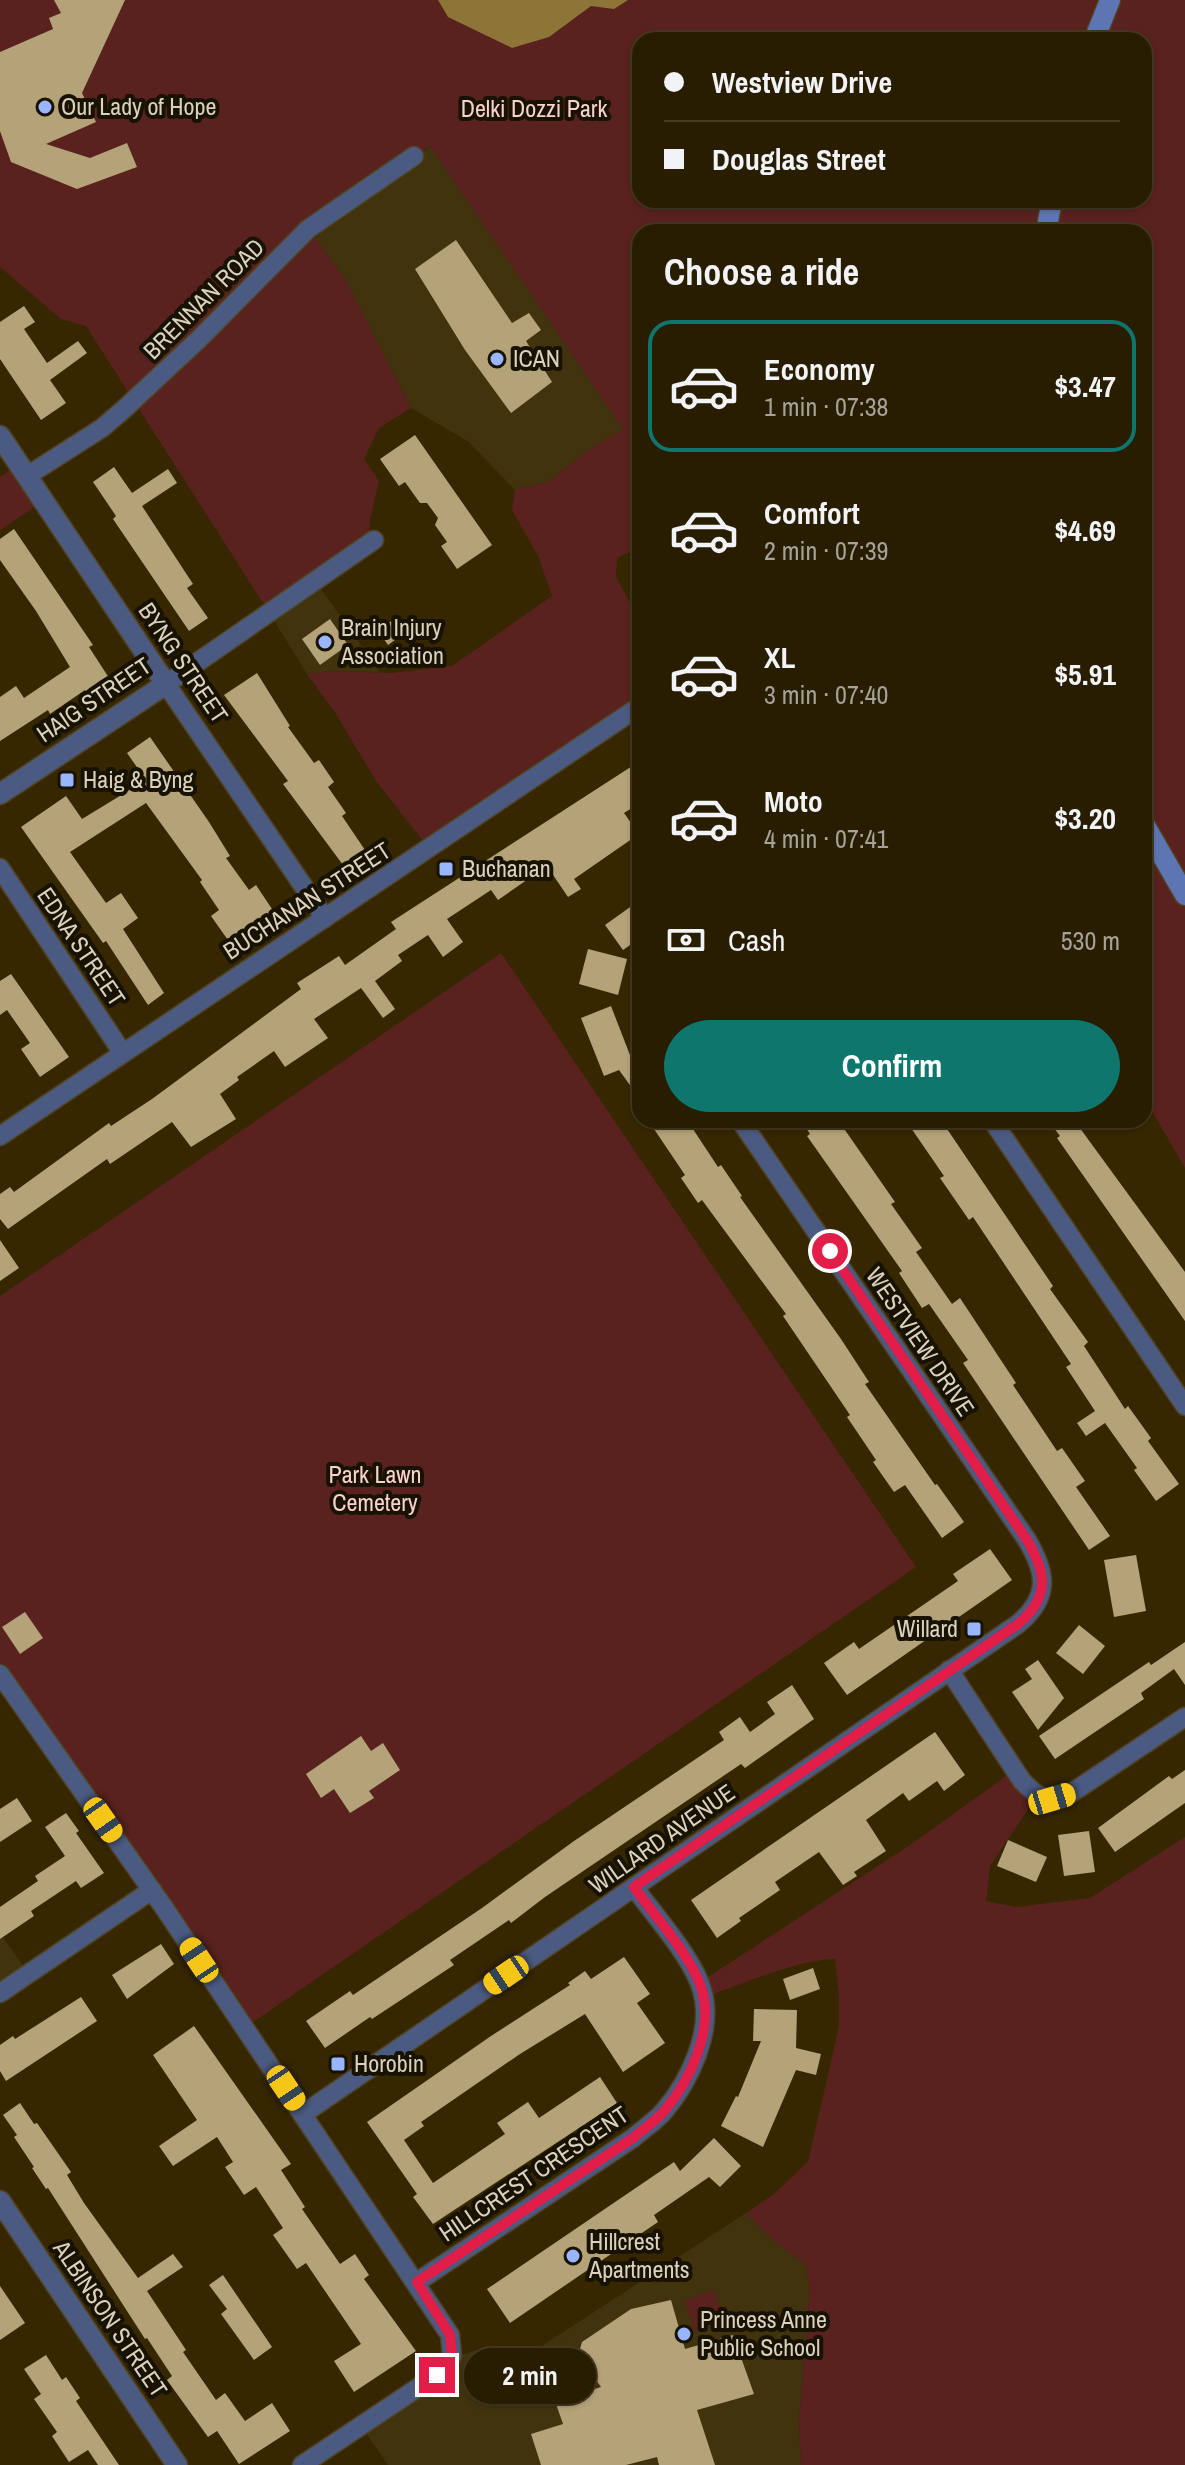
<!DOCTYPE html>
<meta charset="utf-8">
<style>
:root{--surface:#291d00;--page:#352a0f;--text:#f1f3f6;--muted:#a5a299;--line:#453b22;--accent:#0f766e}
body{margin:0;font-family:"Archivo Narrow",sans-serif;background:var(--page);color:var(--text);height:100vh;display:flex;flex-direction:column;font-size:30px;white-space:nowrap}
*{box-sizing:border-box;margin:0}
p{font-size:26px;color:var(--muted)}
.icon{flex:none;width:44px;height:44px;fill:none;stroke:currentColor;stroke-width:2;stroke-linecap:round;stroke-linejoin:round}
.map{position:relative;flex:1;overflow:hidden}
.details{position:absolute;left:632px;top:224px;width:520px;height:904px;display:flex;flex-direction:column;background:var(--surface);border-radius:24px;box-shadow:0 2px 6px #0004,0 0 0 2px var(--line)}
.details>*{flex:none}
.guide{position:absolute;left:632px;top:32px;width:520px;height:176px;border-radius:24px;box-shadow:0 2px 6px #0004,0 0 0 2px var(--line);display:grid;align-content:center;height:176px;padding:0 32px;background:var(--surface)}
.end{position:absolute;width:36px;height:36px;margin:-18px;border:10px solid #e11d48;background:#fff;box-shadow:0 0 0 4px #fff}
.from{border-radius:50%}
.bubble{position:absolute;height:56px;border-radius:28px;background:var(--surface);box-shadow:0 2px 6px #0004,0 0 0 2px var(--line);font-size:26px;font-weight:700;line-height:56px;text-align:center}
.car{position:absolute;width:24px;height:48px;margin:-24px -12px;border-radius:10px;box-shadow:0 0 6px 2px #0007;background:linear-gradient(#f5c518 24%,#345 0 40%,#f5c518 0 76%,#345 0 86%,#f5c518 0)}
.guide b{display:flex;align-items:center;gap:28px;height:76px;font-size:30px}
.guide b+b{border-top:2px solid var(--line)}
.guide i{width:20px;height:20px;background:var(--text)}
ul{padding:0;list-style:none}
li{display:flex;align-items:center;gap:24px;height:132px;margin:0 16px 12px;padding:0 16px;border:4px solid transparent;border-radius:24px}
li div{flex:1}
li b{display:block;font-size:30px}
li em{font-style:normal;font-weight:700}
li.on{border-color:var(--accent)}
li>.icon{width:72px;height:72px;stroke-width:1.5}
h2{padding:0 32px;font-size:36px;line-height:96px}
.pay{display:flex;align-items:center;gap:20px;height:88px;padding:0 32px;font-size:30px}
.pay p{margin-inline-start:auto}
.button{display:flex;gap:16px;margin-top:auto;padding:16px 32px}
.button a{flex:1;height:92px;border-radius:48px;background:var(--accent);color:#fff;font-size:32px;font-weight:700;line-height:92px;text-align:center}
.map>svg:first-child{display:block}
.built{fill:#42330f}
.green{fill:#59221e;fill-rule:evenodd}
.water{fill:#8d7437}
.building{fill:#b4a279}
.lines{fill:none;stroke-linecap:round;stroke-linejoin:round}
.minor-casing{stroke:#51421e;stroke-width:21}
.tertiary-casing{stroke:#51421e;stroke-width:23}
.secondary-casing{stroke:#51421e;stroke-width:23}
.minor{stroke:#4b5a81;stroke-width:18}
.tertiary{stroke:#4b5a81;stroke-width:20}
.secondary{stroke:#5d75b2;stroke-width:20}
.route{stroke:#e11d48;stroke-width:10}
.poi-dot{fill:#98b5fd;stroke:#181203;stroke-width:3}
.labels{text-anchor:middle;stroke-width:8;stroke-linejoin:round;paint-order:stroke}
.poi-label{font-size:24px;fill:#dbd1bc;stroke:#181203;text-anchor:start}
.park-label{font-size:24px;fill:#fad2cd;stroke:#181203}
.street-label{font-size:24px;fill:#dbd1bc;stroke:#181203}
</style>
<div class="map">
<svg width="1185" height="2465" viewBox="0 0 1185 2465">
<rect width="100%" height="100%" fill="#372700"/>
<!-- built -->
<g class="built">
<polygon points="431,146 624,429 584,453 549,481 515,490 469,442 411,408 345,279 309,230"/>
<polygon points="316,582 380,672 333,671 307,674 270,614"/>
<polygon points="0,1933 28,1973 0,1992"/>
<polygon points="746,2213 775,2242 805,2264 810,2287 799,2421 801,2465 388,2465 362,2427 454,2357 485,2348 502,2372"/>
</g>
<!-- green -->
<g class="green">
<path d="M0,0H1185V1168L1144,1097V232H640V547L617,558L616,577L640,621V707L430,850L376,781L336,714L307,674L333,671L392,673L452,666L552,596L538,556L512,510L515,490L549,481L584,453L623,429L430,146L309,230L345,279L411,408L379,428L364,459L379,481L370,520L369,536L270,614L86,326L61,319L0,267ZM640,40H1144V200H640Z"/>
<polygon points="17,465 42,502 0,530 0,477"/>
<polygon points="501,953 916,1567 246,2027 0,1672 0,1296"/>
<path d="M1012,1772L1035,1799L990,1866L986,1901L1016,1907L1090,1898L1185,1837V2465H801L799,2421L810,2287L805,2264L775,2242L746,2213L774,2194L808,2162L839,2026V1994L835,1959C800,1959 739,1985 705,1997L702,1981L913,1843Z"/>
<polygon points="714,2290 725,2322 695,2332 685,2300"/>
</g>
<!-- water -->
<polygon class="water" points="438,0 628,0 614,9 591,6 549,37 512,48 448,17"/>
<!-- building -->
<g class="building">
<polygon points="54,0 125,0 82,93 96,122 46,144 90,158 127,143 137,167 77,189 11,162 0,131 0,52 53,29 49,18 61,13"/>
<polygon points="456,240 512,323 529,313 541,330 526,341 552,382 511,413 465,350 415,269"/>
<polygon points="24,306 35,322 24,329 47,363 78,341 87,353 50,380 66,403 41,420 0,359 0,322"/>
<polygon points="415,435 492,545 457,569 441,546 447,542 435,525 438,518 427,503 420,503 405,482 399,486 380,459"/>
<polygon points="114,467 132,493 168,469 177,483 142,506 193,584 187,588 208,618 189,631 113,519 116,516 93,482"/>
<polygon points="14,529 93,645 89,647 109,678 87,693 85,690 50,714 48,710 0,741 0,697 16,686 24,698 70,667 36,611 0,560 0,539"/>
<polygon points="330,619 348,645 320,665 302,639"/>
<polygon points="393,620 403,634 388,645 378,630"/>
<polygon points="257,673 290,726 288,727 314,763 319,760 334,782 328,787 346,813 342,816 365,850 343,865 283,784 288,781 224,695"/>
<polygon points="150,737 209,822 230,856 226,858 249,890 256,885 274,912 230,943 211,916 219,910 200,882 202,880 146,803 70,852 106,903 121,893 138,918 123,929 164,993 148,1005 106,941 103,943 21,827 66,796 82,819 146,780 127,753"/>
<polygon points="640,761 640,803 624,813 639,834 574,879 581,889 568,897 547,866 498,900 491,890 447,919 463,942 443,957 428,935 398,955 402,961 375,981 395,1009 383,1018 361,988 314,1019 328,1038 285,1067 274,1051 237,1077 239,1080 220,1094 236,1119 191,1147 172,1122 110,1164 107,1159 8,1229 0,1219 0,1194 10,1187 14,1192 109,1123 111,1126 152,1099 301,989 297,983 339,956 345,965 396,929 391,922"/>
<polygon points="640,900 640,938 623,950 605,925"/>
<polygon points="588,949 627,959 618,995 579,984"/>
<polygon points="11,974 69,1057 40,1077 21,1049 30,1043 7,1010 0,1015 0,981"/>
<polygon points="611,1006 640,1081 640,1099 619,1070 604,1076 581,1018"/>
<polygon points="667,1120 687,1120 718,1167 721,1165 742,1196 740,1197 841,1339 869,1382 865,1384 935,1485 937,1484 964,1522 942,1538 905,1485 894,1492 873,1462 876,1460 847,1417 850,1415 783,1316 786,1314 702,1200 698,1203 681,1178 685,1175 654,1129"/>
<polygon points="801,1120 838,1120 895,1202 891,1204 922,1248 916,1252 952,1304 960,1298 1016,1383 1013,1385 1057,1451 1062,1448 1085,1481 1076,1487 1110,1536 1089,1550 963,1363 968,1360 929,1304 922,1308 899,1273 902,1271 807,1136 810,1134"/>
<polygon points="922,1120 941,1120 1053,1286 1050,1289 1088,1342 1084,1346 1125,1409 1128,1406 1151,1438 1148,1441 1179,1484 1156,1501 1134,1470 1137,1468 1105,1423 1086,1436 1077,1423 1095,1411 1066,1367 1071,1364 973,1217 969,1220 940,1178 944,1176 911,1128"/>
<polygon points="1048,1120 1074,1120 1185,1272 1185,1321 1057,1138 1060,1136"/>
<polygon points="0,1240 19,1268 0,1281"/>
<polygon points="990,1549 1012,1580 847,1695 824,1663 854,1642 859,1649 958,1581 953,1574"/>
<polygon points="1136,1555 1146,1611 1114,1617 1104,1560"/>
<polygon points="25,1612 43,1638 20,1654 2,1627"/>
<polygon points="1079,1625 1105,1646 1083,1674 1056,1653"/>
<polygon points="1185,1642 1185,1685 1174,1669 1141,1693 1144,1699 1055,1759 1039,1736 1149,1662 1151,1665"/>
<polygon points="1038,1660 1064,1698 1038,1730 1012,1692 1032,1679 1025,1669"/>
<polygon points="792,1685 814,1719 745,1768 741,1764 545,1897 511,1923 509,1920 450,1960 454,1965 372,2019 370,2017 325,2048 306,2021 350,1991 353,1995 482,1908 574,1841 724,1740 719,1732 740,1717 750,1732 775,1714 767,1702"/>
<polygon points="935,1732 965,1775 944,1791 937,1781 909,1801 903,1793 866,1820 886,1851 854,1872 857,1876 843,1885 819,1852 775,1882 780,1890 739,1918 741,1921 717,1938 691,1900"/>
<polygon points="361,1736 371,1751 383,1743 400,1770 369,1791 374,1798 350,1813 334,1789 321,1798 306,1774"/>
<polygon points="1185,1770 1185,1803 1115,1852 1098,1828 1169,1776 1172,1779"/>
<polygon points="17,1798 32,1821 0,1842 0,1809"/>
<polygon points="66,1813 79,1831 76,1833 104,1873 81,1888 76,1881 31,1911 34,1916 0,1939 0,1907 38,1881 35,1876 65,1856 45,1827"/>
<polygon points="1089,1831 1095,1872 1064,1876 1058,1835"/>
<polygon points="1008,1840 1047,1857 1036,1882 997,1866"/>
<polygon points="161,1944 174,1964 127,1999 112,1975"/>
<polygon points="624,1957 650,1994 637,2003 665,2043 623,2072 585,2014 520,2054 421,2122 424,2126 404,2140 433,2183 505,2134 497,2123 528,2102 539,2118 600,2077 617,2103 433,2224 413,2197 417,2194 367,2122 491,2036 570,1985 568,1983 585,1971 591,1979"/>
<polygon points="813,1968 820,1989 790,2000 783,1979"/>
<polygon points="81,1997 97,2021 6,2081 0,2071 0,2045 13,2036 15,2039"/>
<polygon points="754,2009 797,2010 796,2048 821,2054 816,2075 796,2070 763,2147 721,2126 736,2096 738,2097 761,2041 753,2041"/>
<polygon points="194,2026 291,2164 281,2170 305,2207 302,2209 340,2264 355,2254 369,2275 364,2279 416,2351 354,2392 334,2361 361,2344 306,2263 297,2269 273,2235 283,2228 256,2187 244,2195 225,2167 233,2162 217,2137 173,2166 159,2146 197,2120 153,2055"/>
<polygon points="20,2103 34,2124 37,2123 71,2172 67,2175 84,2203 138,2278 173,2254 183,2267 147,2291 186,2350 183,2352 216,2400 225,2393 245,2421 272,2403 290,2431 239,2464 217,2431 208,2437 167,2380 172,2376 147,2338 145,2339 48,2188 46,2189 32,2168 34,2167 14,2137 17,2135 3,2115"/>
<polygon points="714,2138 741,2166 720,2187 709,2177 654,2215 658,2222 510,2323 487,2289 674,2162 680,2171"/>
<polygon points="223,2275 272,2347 254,2360 221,2314 227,2309 209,2285"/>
<polygon points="0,2286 25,2323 0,2340"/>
<polygon points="671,2300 685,2349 733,2335 754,2394 697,2410 715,2465 659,2465 657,2457 626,2465 541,2465 531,2434 563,2424 555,2401 601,2387 578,2356 582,2342 631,2309"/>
<polygon points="46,2355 62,2380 66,2377 80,2398 76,2401 119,2465 98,2465 88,2450 69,2462 52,2436 57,2432 34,2399 41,2394 24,2369"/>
</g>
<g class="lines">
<defs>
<g id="minor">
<polyline points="27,476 102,428 123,410 199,339 308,229 414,156"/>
<polyline points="0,868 122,1052"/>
<polyline points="325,918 166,684 374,540"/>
<polyline points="992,1120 1185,1406"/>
<polyline points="0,1136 640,706"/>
<path d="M949,1670L1022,1781C1040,1800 1046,1801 1070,1794L1185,1717"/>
<polyline points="0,1674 165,1909 450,2335 452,2356 437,2375 302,2465"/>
<polyline points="0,1993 152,1890"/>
<path d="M303,2114L1018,1624C1050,1597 1047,1574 1027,1540L740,1120"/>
<path d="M417,2282L633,2138C643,2129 656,2121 665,2110C690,2080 714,2030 702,1990C693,1958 654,1915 634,1887"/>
</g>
<g id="tertiary">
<polyline points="0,436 166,684 0,794"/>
<polyline points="0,2201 177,2465"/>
</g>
<g id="secondary">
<polyline points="1094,40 1110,0"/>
<polyline points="1046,232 1052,200"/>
<polyline points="1144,824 1185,895"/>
</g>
</defs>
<!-- minor casing -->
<use href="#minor" class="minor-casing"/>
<!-- tertiary casing -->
<use href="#tertiary" class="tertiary-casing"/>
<!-- secondary casing -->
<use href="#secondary" class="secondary-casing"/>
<!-- minor -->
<use href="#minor" class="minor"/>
<!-- tertiary -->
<use href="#tertiary" class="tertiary"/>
<!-- secondary -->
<use href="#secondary" class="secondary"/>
</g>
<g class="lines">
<!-- route -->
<path class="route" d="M437,2375L452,2356L450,2335L417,2282L633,2138C643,2129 656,2121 665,2110C690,2080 714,2030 702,1990C693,1958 654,1915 634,1887L1018,1624C1050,1597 1047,1574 1027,1540L830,1251"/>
</g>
<!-- markers -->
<g class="poi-dot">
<circle cx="45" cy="107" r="8"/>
<circle cx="497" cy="359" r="8"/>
<circle cx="325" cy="642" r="8"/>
<rect x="59" y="772" width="16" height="16" rx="4"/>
<rect x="438" y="861" width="16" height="16" rx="4"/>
<rect x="966" y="1621" width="16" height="16" rx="4"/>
<rect x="330" y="2056" width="16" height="16" rx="4"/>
<circle cx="573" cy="2256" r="8"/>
<circle cx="684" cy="2334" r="8"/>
</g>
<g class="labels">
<!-- poi labels -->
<g class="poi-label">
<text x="61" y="115">Our Lady of Hope</text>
<text x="513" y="367">ICAN</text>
<text x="341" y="636">Brain Injury<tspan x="341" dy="28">Association</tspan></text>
<text x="83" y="788">Haig &amp; Byng</text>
<text x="462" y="877">Buchanan</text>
<text x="958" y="1637" text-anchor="end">Willard</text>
<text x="354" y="2072">Horobin</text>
<text x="589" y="2250">Hillcrest<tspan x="589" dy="28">Apartments</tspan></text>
<text x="700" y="2328">Princess Anne<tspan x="700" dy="28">Public School</tspan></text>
</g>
<!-- park labels -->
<g class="park-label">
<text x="534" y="117">Delki Dozzi Park</text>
<text x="375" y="1483">Park Lawn<tspan x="375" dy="28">Cemetery</tspan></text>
</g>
<!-- street labels -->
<g class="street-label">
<text transform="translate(204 299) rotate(-45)" y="8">BRENNAN ROAD</text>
<text transform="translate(183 663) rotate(56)" y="8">BYNG STREET</text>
<text transform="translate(94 700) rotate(-34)" y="8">HAIG STREET</text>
<text transform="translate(307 901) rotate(-33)" y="8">BUCHANAN STREET</text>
<text transform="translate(81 947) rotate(56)" y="8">EDNA STREET</text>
<text transform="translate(920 1342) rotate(56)" y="8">WESTVIEW DRIVE</text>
<text transform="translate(662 1839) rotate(-35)" y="8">WILLARD AVENUE</text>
<text transform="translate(534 2174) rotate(-34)" y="8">HILLCREST CRESCENT</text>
<text transform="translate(110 2319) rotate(56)" y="8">ALBINSON STREET</text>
</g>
</g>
</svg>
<i class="end from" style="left:830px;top:1251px"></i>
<i class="end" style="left:437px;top:2375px"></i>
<div class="bubble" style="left:464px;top:2348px;width:132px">2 min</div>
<i class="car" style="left:1052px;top:1799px;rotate:73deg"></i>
<i class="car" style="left:103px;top:1820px;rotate:145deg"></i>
<i class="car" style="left:199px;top:1960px;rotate:326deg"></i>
<i class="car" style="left:506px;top:1975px;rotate:236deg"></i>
<i class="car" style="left:286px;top:2088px;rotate:146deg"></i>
<div class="guide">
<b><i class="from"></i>Westview Drive</b>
<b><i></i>Douglas Street</b>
</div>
<section class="details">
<h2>Choose a ride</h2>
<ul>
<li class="on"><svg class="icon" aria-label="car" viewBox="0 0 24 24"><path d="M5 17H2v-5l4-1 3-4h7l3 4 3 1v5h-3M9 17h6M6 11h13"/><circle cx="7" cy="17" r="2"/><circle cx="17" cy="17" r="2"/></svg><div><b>Economy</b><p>1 min · 07:38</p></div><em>$3.47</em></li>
<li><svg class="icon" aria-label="car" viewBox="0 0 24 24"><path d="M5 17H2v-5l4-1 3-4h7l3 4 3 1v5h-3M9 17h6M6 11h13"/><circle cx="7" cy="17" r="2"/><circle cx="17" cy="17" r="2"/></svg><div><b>Comfort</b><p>2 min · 07:39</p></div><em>$4.69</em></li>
<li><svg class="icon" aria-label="car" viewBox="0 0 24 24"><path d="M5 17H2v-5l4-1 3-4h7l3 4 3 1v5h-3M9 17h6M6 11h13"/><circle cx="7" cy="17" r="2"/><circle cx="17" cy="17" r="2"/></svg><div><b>XL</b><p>3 min · 07:40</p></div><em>$5.91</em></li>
<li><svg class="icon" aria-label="car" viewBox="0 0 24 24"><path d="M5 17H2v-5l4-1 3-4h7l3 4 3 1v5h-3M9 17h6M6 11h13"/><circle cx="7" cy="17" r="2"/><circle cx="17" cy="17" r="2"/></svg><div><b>Moto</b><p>4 min · 07:41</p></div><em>$3.20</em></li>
</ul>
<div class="pay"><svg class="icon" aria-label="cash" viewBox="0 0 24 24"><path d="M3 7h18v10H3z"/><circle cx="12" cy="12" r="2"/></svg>Cash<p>530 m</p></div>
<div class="button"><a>Confirm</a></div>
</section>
</div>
